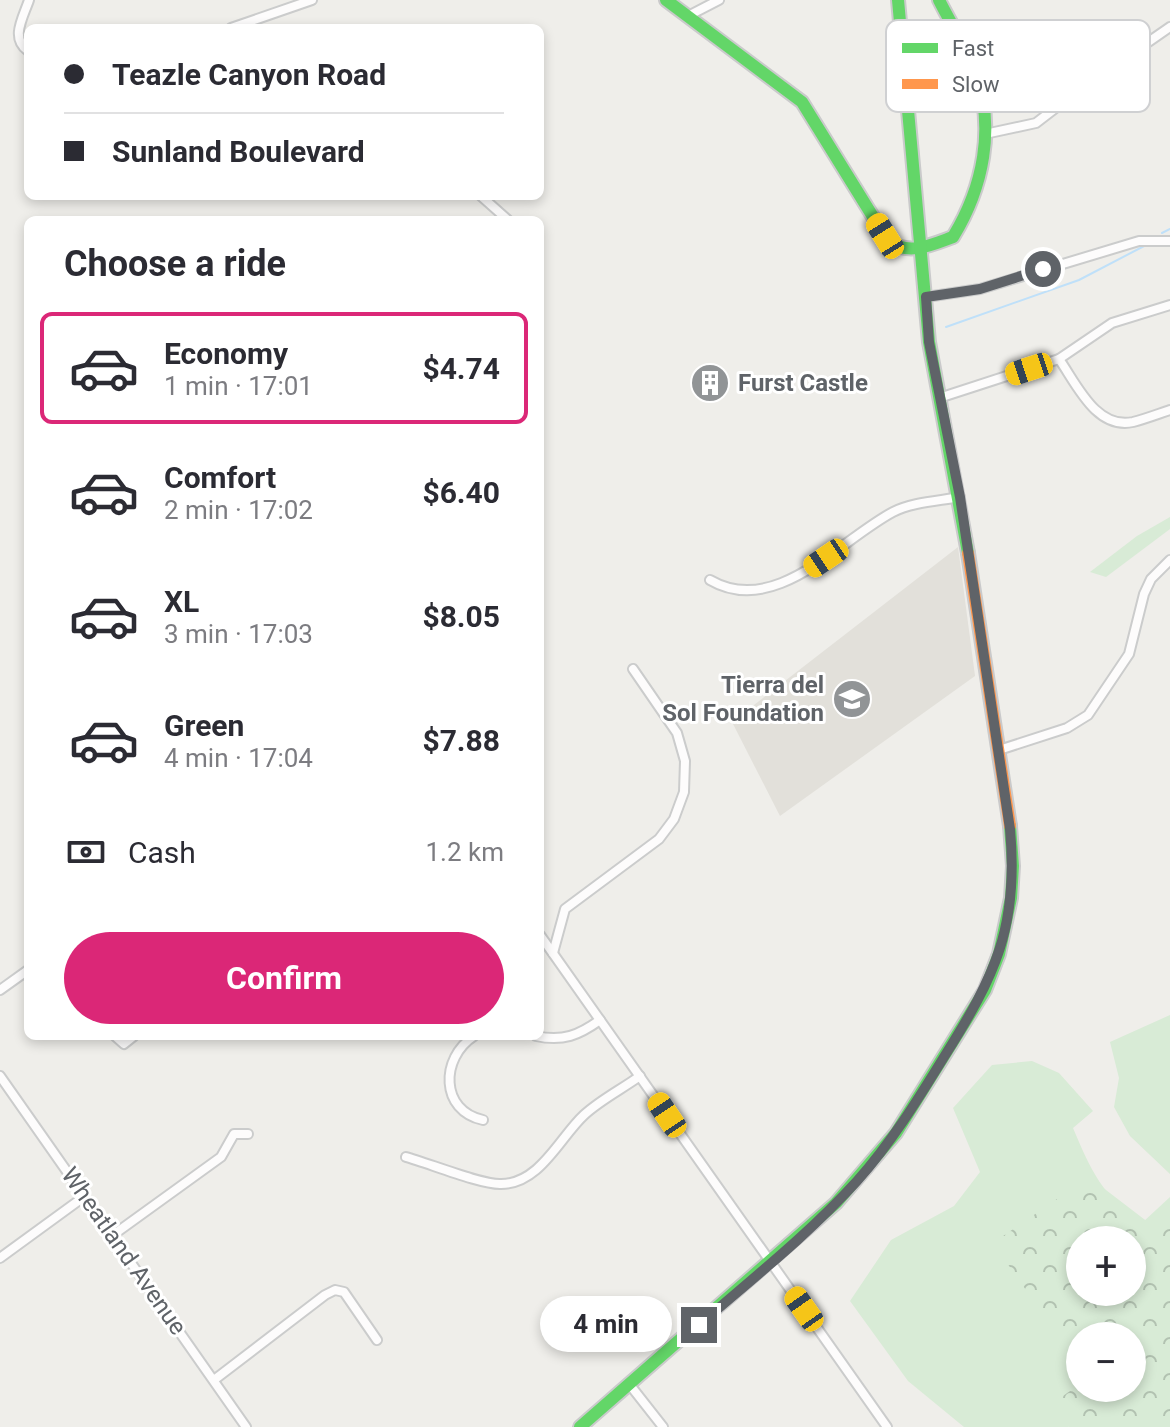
<!DOCTYPE html>
<meta charset="utf-8">
<style>
:root{--surface:#fff;--page:#f7f7f7;--text:#2b2b33;--muted:#7c7c81;--line:#e1e1e2;--accent:#db2777}
body{margin:0;font-family:Roboto,sans-serif;background:var(--page);color:var(--text);height:100vh;display:flex;flex-direction:column;font-size:30px;white-space:nowrap}
*{box-sizing:border-box;margin:0}
p{font-size:26px;color:var(--muted)}
.icon{flex:none;width:44px;height:44px;fill:none;stroke:currentColor;stroke-width:2;stroke-linecap:round;stroke-linejoin:round}
.map{position:relative;flex:1;overflow:hidden}
.panel{position:absolute;left:24px;top:216px;width:520px;height:824px;display:flex;flex-direction:column;background:var(--surface);border-radius:12px;box-shadow:0 4px 12px #0003}
.panel>*{flex:none}
.top-card{position:absolute;left:24px;top:24px;width:520px;height:176px;border-radius:12px;box-shadow:0 4px 12px #0003;display:grid;align-content:center;height:176px;padding:0 40px;background:var(--surface)}
.controls{position:absolute;left:1066px;top:1226px;display:grid;gap:16px}
.controls a{display:grid;place-items:center;width:80px;height:80px;border-radius:50%;background:var(--surface);box-shadow:0 4px 12px #0003;font-size:40px}
.end{position:absolute;width:36px;height:36px;margin:-18px;border:10px solid #5f6368;background:#fff;box-shadow:0 0 0 4px #fff}
.from{border-radius:50%}
.bubble{position:absolute;height:56px;border-radius:28px;background:var(--surface);box-shadow:0 4px 12px #0003;font-size:26px;font-weight:700;line-height:56px;text-align:center}
.car{position:absolute;width:24px;height:48px;margin:-24px -12px;border-radius:10px;box-shadow:0 0 6px 2px #0007;background:linear-gradient(#f5c518 24%,#345 0 40%,#f5c518 0 76%,#345 0 86%,#f5c518 0)}
.top-card b{display:flex;align-items:center;gap:28px;height:76px;font-size:30px}
.top-card b+b{border-top:2px solid var(--line)}
.top-card i{width:20px;height:20px;background:var(--text)}
ul{padding:0;list-style:none}
li{display:flex;align-items:center;gap:24px;height:112px;margin:0 16px 12px;padding:0 24px;border:4px solid transparent;border-radius:12px}
li div{flex:1}
li b{display:block;font-size:30px}
li em{font-style:normal;font-weight:700}
li.current{border-color:var(--accent)}
li>.icon{width:72px;height:72px;stroke-width:1.5}
h2{padding:0 40px;font-size:36px;line-height:96px}
.pay{display:flex;align-items:center;gap:20px;height:88px;padding:0 40px;font-size:30px}
.pay p{margin-inline-start:auto}
.action{display:flex;gap:16px;margin-top:auto;padding:16px 40px}
.action a{flex:1;height:92px;border-radius:48px;background:var(--accent);color:#fff;font-size:32px;font-weight:700;line-height:92px;text-align:center}
.map>svg:first-child{display:block}
.education{fill:#e2e0da}
.grass{fill:#d8ebd6;fill-rule:evenodd}
.forest{fill:url(#forest-crowns);fill-rule:evenodd}
.lines{fill:none;stroke-linecap:round;stroke-linejoin:round}
.stream{stroke:#bfe0f9;stroke-width:2}
.street-casing{stroke:#cbcccc;stroke-width:12}
.fast-casing{stroke:#cacacb;stroke-width:16}
.slow-casing{stroke:#cacacb;stroke-width:16}
.street{stroke:#fdfcfc;stroke-width:8}
.fast{stroke:#63d668;stroke-width:12}
.slow{stroke:#ff974d;stroke-width:12}
.route{stroke:#5f6368;stroke-width:10}
.labels{text-anchor:middle;stroke-width:6;stroke-linejoin:round;paint-order:stroke}
.poi-label{font-size:24px;font-weight:bold;fill:#5f6368;stroke:#fff;text-anchor:start}
.street-label{font-size:24px;fill:#5f6368;stroke:#fff}
.key{fill:#fff;stroke:#cfd0d2;stroke-width:2}
.key-label{font-size:22px;fill:#5f6368}
</style>
<div class="map">
<svg width="1170" height="1427" viewBox="0 0 1170 1427">
<defs>
<pattern id="forest-crowns" width="20" height="18" patternUnits="userSpaceOnUse" patternTransform="scale(2)"><rect width="20" height="18" fill="#d8ebd6"/><path d="M2 6a3 3 0 1 1 6 0M12 15a3 3 0 1 1 6 0" fill="none" stroke="#b2c2b1"/></pattern>
</defs>
<rect width="100%" height="100%" fill="#efeeea"/>
<!-- education -->
<polygon class="education" points="958,547 975,676 780,816 732,722"/>
<!-- grass -->
<g class="grass">
<polygon points="1170,517 1170,529 1106,577 1090,572 1137,536"/>
<polygon points="1170,1015 1170,1174 1130,1136 1114,1107 1119,1078 1110,1042"/>
<path d="M1032,1061L1059,1073L1093,1111L1073,1128C1089,1166 1104,1201 1143,1222L1170,1197V1427H1079L1078,1424L1068,1427H964L908,1381L850,1301L891,1240L954,1206L980,1172L953,1108L992,1065ZM1080,1240H1132V1292H1080ZM1080,1336H1132V1388H1080Z"/>
</g>
<!-- forest -->
<path class="forest" d="M1089,1177L1153,1226L1170,1229V1427H1069L1053,1403L1080,1384V1388H1132V1336H1080V1367L993,1243ZM1080,1240H1132V1292H1080Z"/>
<g class="lines">
<!-- stream -->
<g class="stream">
<polyline points="1162,233 1170,229"/>
<polyline points="946,327 1079,280 1148,244"/>
</g>
<defs>
<g id="street">
<polyline points="688,16 719,0"/>
<polyline points="231,28 312,0"/>
<path d="M28,51C10,38 23,18 29,0"/>
<polyline points="985,134 1036,123 1075,93 1170,27"/>
<polyline points="481,196 508,220"/>
<polyline points="926,297 980,289 1139,241 1170,241"/>
<path d="M1059,359C1076,383 1096,430 1133,422C1145,419 1158,414 1170,410"/>
<polyline points="939,398 1059,359 1112,323 1170,305"/>
<path d="M710,580C775,618 840,540 893,512C912,502 939,501 960,497"/>
<polyline points="999,750 1067,728 1088,715 1129,654 1144,594 1151,579 1170,560"/>
<polyline points="540,935 887,1427"/>
<polyline points="553,953 565,909 659,839 674,819 684,792 685,761 677,733 633,669"/>
<polyline points="0,990 28,970"/>
<polyline points="115,1036 124,1044 134,1036"/>
<path d="M474,1036C440,1058 440,1111 483,1120"/>
<path d="M536,1036C563,1042 579,1035 600,1020"/>
<polyline points="0,1076 246,1427"/>
<path d="M406,1157C428,1163 482,1185 501,1184C540,1184 560,1137 584,1115C600,1100 622,1089 640,1076"/>
<polyline points="113,1235 221,1157 234,1134 248,1134"/>
<polyline points="0,1258 85,1196"/>
<polyline points="214,1380 325,1295 335,1290 344,1292 377,1340"/>
<polyline points="630,1385 663,1427"/>
</g>
<g id="fast">
<path d="M666,0L802,102L888,241C909,256 931,245 953,237C983,188 996,127 975,72C966,47 951,24 939,0"/>
<polyline points="898,0 929,342 968,553"/>
<polyline points="580,1427 836,1203 896,1133 985,990 999,954 1011,898 1013,866 1010,826"/>
</g>
<polyline id="slow" points="968,553 1010,826"/>
</defs>
<!-- street casing -->
<use href="#street" class="street-casing"/>
<!-- fast casing -->
<use href="#fast" class="fast-casing"/>
<!-- slow casing -->
<use href="#slow" class="slow-casing"/>
<!-- street -->
<use href="#street" class="street"/>
<!-- fast -->
<use href="#fast" class="fast"/>
<!-- slow -->
<use href="#slow" class="slow"/>
</g>
<g class="lines">
<!-- route -->
<path class="route" d="M699,1325C752,1279 809,1234 857,1181C891,1143 917,1101 944,1057C995,976 1019,927 1010,829L960,497L929,342L926,297L980,289L1043,269"/>
</g>
<!-- icons -->
<defs>
<symbol id="building-disc" viewBox="-11 -11 22 22"><circle r="9.5" fill="#919496" stroke="#fff"/><path d="M-4-6H4V6H1V3H-1V6H-4ZM-2.5-4.3h1.7v1.8h-1.7ZM.8-4.3h1.7v1.8H.8ZM-2.5-1h1.7V.8h-1.7ZM.8-1h1.7V.8H.8Z" fill="#fff"/></symbol>
<symbol id="school-disc" viewBox="-11 -11 22 22"><circle r="9.5" fill="#919496" stroke="#fff"/><path d="M0-5L7-2L0 1L-7-2ZM-4 1L0 2.5L4 1V4Q0 6-4 4Z" fill="#fff"/></symbol>
</defs>
<g fill-rule="evenodd">
<use href="#building-disc" x="688" y="361" width="44" height="44"/>
<use href="#school-disc" x="830" y="677" width="44" height="44"/>
</g>
<g class="labels">
<!-- poi labels -->
<g class="poi-label">
<text x="738" y="391">Furst Castle</text>
<text x="824" y="693" text-anchor="end">Tierra del<tspan x="824" dy="28">Sol Foundation</tspan></text>
</g>
<!-- street labels -->
<g class="street-label">
<text transform="translate(124 1251) rotate(55)" y="8">Wheatland Avenue</text>
</g>
</g>
<!-- legend -->
<rect x="886" y="20" width="264" height="92" rx="12" class="key"/>
<rect x="902" y="43" width="36" height="10" fill="#63d668"/>
<rect x="902" y="79" width="36" height="10" fill="#ff974d"/>
<g class="key-label">
<text x="952" y="56">Fast</text>
<text x="952" y="92">Slow</text>
</g>
</svg>
<div class="controls">
<a>+</a>
<a>−</a>
</div>
<i class="end from" style="left:1043px;top:269px"></i>
<i class="end" style="left:699px;top:1325px"></i>
<div class="bubble" style="left:540px;top:1296px;width:132px">4 min</div>
<i class="car" style="left:885px;top:236px;rotate:328deg"></i>
<i class="car" style="left:1029px;top:369px;rotate:252deg"></i>
<i class="car" style="left:826px;top:558px;rotate:236deg"></i>
<i class="car" style="left:667px;top:1115px;rotate:326deg"></i>
<i class="car" style="left:804px;top:1309px;rotate:325deg"></i>
<div class="top-card">
<b><i class="from"></i>Teazle Canyon Road</b>
<b><i></i>Sunland Boulevard</b>
</div>
<section class="panel">
<h2>Choose a ride</h2>
<ul>
<li class="current"><svg class="icon" aria-label="car" viewBox="0 0 24 24"><path d="M5 17H2v-5l4-1 3-4h7l3 4 3 1v5h-3M9 17h6M6 11h13"/><circle cx="7" cy="17" r="2"/><circle cx="17" cy="17" r="2"/></svg><div><b>Economy</b><p>1 min · 17:01</p></div><em>$4.74</em></li>
<li><svg class="icon" aria-label="car" viewBox="0 0 24 24"><path d="M5 17H2v-5l4-1 3-4h7l3 4 3 1v5h-3M9 17h6M6 11h13"/><circle cx="7" cy="17" r="2"/><circle cx="17" cy="17" r="2"/></svg><div><b>Comfort</b><p>2 min · 17:02</p></div><em>$6.40</em></li>
<li><svg class="icon" aria-label="car" viewBox="0 0 24 24"><path d="M5 17H2v-5l4-1 3-4h7l3 4 3 1v5h-3M9 17h6M6 11h13"/><circle cx="7" cy="17" r="2"/><circle cx="17" cy="17" r="2"/></svg><div><b>XL</b><p>3 min · 17:03</p></div><em>$8.05</em></li>
<li><svg class="icon" aria-label="car" viewBox="0 0 24 24"><path d="M5 17H2v-5l4-1 3-4h7l3 4 3 1v5h-3M9 17h6M6 11h13"/><circle cx="7" cy="17" r="2"/><circle cx="17" cy="17" r="2"/></svg><div><b>Green</b><p>4 min · 17:04</p></div><em>$7.88</em></li>
</ul>
<div class="pay"><svg class="icon" aria-label="cash" viewBox="0 0 24 24"><path d="M3 7h18v10H3z"/><circle cx="12" cy="12" r="2"/></svg>Cash<p>1.2 km</p></div>
<div class="action"><a>Confirm</a></div>
</section>
</div>
